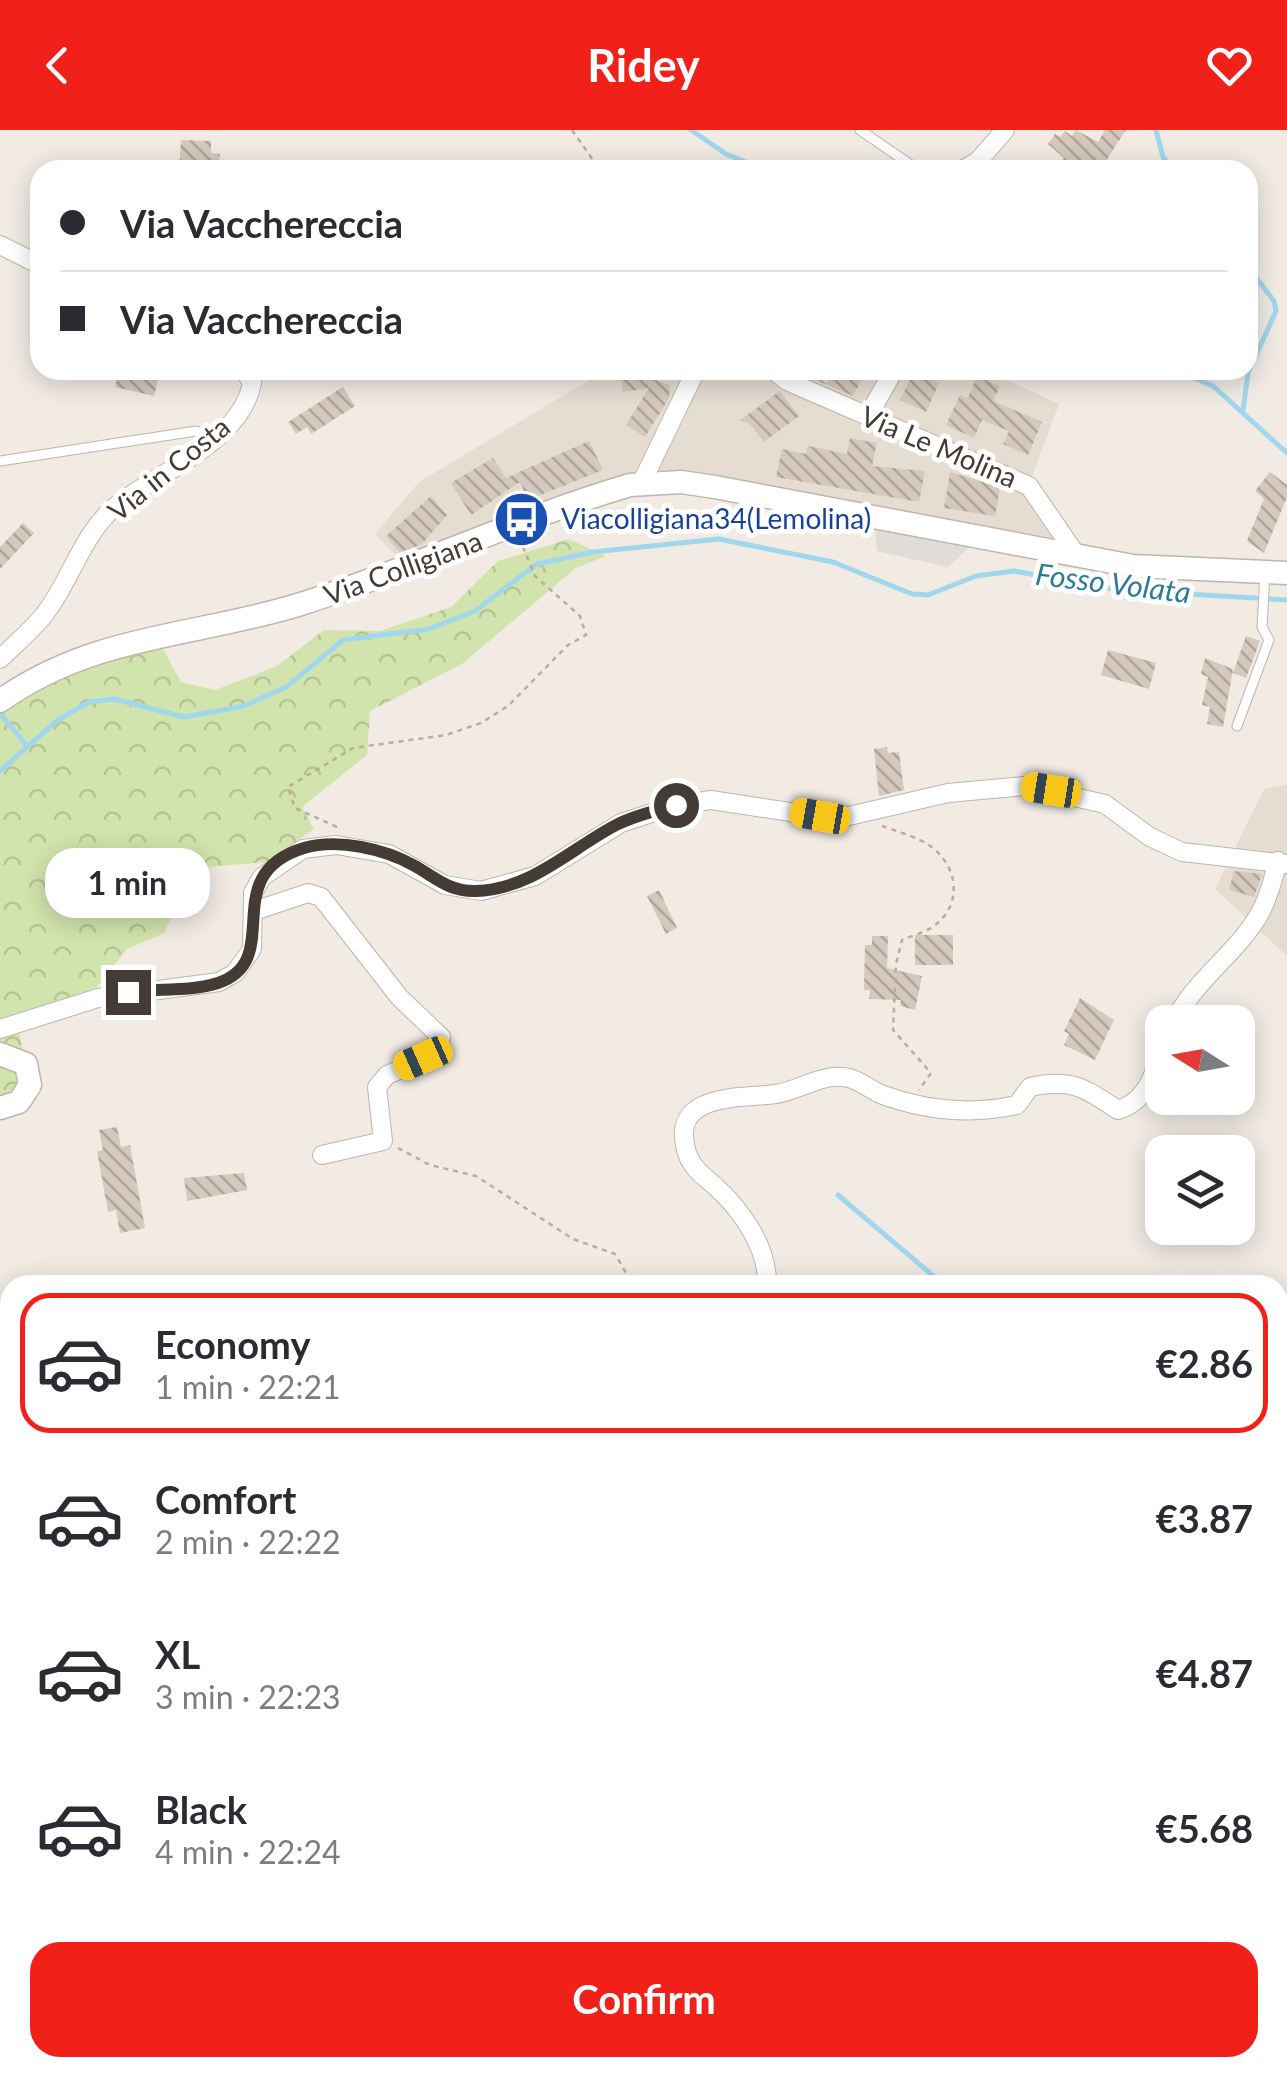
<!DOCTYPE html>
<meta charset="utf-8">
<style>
:root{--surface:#fff;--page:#f2f2f3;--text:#2b2b33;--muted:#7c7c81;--line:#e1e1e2;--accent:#f1211a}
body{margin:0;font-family:Lato,sans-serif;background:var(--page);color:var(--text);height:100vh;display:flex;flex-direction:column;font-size:38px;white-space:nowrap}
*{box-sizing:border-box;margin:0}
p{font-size:32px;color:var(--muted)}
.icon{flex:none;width:55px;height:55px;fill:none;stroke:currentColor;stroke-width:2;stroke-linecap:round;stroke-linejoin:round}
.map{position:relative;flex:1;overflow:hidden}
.sheet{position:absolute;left:0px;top:1145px;width:1288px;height:802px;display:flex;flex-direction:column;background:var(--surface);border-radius:30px 30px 0 0;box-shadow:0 5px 25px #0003}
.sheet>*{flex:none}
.hud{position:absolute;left:30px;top:30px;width:1228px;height:220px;border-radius:30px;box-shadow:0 5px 25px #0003;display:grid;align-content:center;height:220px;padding:0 30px;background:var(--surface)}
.needle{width:65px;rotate:281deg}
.fabs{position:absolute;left:1145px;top:875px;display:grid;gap:20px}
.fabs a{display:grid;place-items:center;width:110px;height:110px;border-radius:20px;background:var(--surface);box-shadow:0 5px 25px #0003;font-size:50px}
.end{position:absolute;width:45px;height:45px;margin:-22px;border:12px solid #433b34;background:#fff;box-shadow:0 0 0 5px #fff}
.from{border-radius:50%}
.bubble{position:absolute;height:70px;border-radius:30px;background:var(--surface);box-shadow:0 5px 25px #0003;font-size:32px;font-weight:700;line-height:70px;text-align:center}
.car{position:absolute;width:30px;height:60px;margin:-30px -15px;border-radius:12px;box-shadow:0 0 8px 2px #0007;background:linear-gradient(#f5c518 24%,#345 0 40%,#f5c518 0 76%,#345 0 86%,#f5c518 0)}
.hud b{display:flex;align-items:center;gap:35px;height:95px;font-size:38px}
.hud b+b{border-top:2px solid var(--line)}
.hud i{width:25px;height:25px;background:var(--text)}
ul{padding:18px 0 0;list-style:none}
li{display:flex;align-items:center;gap:30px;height:140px;margin:0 20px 15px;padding:0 10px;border:5px solid transparent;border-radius:30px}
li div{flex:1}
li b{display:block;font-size:38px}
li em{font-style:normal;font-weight:700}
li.current{border-color:var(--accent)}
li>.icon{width:90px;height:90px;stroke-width:1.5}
.action{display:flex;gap:20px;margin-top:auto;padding:20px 30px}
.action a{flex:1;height:115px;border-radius:30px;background:var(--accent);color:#fff;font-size:40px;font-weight:700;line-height:115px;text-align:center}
header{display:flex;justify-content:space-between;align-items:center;height:130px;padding:0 30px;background:var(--accent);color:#fff;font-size:45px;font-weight:700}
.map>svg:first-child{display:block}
.residential{fill:#e5ddd2}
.forest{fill:url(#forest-crowns)}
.parking{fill:#dfdcd9}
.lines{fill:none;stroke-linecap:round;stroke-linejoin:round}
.stream{stroke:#a1d7ed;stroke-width:5}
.building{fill:url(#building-back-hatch)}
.service-casing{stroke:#bfb5aa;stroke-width:11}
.minor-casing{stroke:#bfb5aa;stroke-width:20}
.tertiary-casing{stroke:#bfb5aa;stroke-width:25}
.path{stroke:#bdac99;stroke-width:2.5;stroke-dasharray:5 5;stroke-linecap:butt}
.service{stroke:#fff;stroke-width:9}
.minor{stroke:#fff;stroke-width:18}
.tertiary{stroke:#fff;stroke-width:22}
.route{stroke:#433b34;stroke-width:12}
.labels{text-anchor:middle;stroke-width:10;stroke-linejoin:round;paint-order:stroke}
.street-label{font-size:28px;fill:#433b34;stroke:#fff}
.transit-label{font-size:28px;fill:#164399;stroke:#fff;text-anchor:start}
.water-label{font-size:30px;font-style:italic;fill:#2f799a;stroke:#fff}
</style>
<header><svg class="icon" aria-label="back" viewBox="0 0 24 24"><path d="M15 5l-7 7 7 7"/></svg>Ridey<svg class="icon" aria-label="heart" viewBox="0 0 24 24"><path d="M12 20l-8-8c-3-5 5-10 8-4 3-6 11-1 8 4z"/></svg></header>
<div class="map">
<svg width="1287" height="1947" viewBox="0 0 1287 1947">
<defs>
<pattern id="forest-crowns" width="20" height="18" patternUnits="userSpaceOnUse" patternTransform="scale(2.5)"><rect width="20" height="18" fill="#d2e4ad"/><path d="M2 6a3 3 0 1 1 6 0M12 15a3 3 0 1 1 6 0" fill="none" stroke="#b6c495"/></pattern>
<pattern id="building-back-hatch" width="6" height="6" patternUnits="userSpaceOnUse" patternTransform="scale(2.5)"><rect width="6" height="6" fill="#d5c9bd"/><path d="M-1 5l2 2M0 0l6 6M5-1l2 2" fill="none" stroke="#aea49a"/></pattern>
</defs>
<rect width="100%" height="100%" fill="#f1ebe4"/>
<!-- residential -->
<g class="residential">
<polygon points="587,240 986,240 1059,274 1029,354 1062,409 865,374 636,341 403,433 375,404 419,352 591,249"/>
<polygon points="1287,654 1287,826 1215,759 1264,659"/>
</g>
<!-- forest -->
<g class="forest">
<polygon points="569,409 606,426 576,438 462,534 370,581 367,625 302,677 314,699 267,732 194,738 164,803 127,819 97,857 15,888 24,923 20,961 0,970 0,584 75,538 163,519 181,552 215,560 277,536 324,500 380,501 451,477 498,431"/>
<polygon points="1278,1539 1287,1540 1287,1738 1278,1736"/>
<polygon points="10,1767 10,1938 480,1938 477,1947 0,1947 0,1776"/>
<polygon points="1278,1836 1287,1838 1287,1947 944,1947 947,1938 1278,1938"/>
</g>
<!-- parking -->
<polygon class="parking" points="874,393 974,413 948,437 877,421"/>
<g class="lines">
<!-- stream -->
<g class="stream">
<polyline points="691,0 726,24 765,40"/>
<polyline points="1156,0 1163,27 1173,40"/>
<polyline points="1176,240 1213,256 1287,323"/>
<polyline points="1243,281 1248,243 1276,181 1274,171 1248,137"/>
<polyline points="0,583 27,616"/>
<polyline points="0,641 58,590 89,572 114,569 184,587 244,576 286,557 343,510 429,499 475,481 537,434 593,422 719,409 833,432 912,464 928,465 976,446 1014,441 1118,460 1287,470"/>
<polyline points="838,1065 944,1155"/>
<polyline points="1278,1358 1287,1360"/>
<polyline points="1278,1557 1287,1557"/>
<polyline points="0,1879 10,1881"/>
<polyline points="34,1947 40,1938"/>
</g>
</g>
<!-- building -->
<g class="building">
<polygon points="1076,0 1098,12 1105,0 1126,0 1107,29 1129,40 1056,40 1064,28 1048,14 1055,4 1060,7 1065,1 1072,6"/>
<polygon points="181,10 211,11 211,23 220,24 219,38 179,40"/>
<polygon points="119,240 160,242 154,266 115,257"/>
<polygon points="620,240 652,240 649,248 670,255 669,268 645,307 626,295 649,258 623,262"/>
<polygon points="834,240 866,240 853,266 802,244 804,241 827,253"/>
<polygon points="914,241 939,253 926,282 900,270"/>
<polygon points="977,246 1000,256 993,271 1042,292 1028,325 1003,314 1009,301 982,290 974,308 946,295 960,265 968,268"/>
<polygon points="343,257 355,276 311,304 307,297 296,304 288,292"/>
<polygon points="780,261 799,286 764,312 750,294 740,290"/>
<polygon points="850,308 877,313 872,336 925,341 919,372 776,347 782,319 806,324 808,316 847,324"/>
<polygon points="589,311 603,340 528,370 520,352 471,385 451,353 493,328 506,348"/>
<polygon points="950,342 1000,357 995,386 944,378"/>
<polygon points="1270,342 1287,355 1287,367 1264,423 1247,411 1264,369 1255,361"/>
<polygon points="431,366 447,385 422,414 400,423 386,406"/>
<polygon points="23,393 34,403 0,439 0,417"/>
<polygon points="1246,506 1260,511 1246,548 1233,543"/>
<polygon points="1108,520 1156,533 1149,559 1101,545"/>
<polygon points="1205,528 1233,539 1223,597 1207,594 1210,577 1202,575 1208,547 1201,544"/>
<polygon points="887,617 888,623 899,622 904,660 879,666 874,619"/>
<polygon points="1234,741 1262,744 1254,767 1229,760"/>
<polygon points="659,760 677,798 666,804 647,766"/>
<rect x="915" y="805" width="38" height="30"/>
<polygon points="872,806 888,806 887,838 922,846 915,880 900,876 901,870 869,869 870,860 864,860 865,815 872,815"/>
<polygon points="1080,868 1114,890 1095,930 1064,915 1069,904 1064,901"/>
<polygon points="117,997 121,1017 130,1015 145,1098 120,1103 116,1080 108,1082 97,1021 103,1020 99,1000"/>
<polygon points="244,1043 247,1060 187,1071 184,1048"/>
</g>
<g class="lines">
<defs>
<g id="service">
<polyline points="860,0 911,35 911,40"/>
<polyline points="0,331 196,301 216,307"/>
<polyline points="1237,596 1269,510 1262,497 1265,443"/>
</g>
<g id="minor">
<polyline points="962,40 978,31 1005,0"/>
<polyline points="0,115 40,135"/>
<polyline points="773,240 787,251 1029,356 1077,426"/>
<polyline points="868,286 894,240"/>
<polyline points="641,354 696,240"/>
<path d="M0,529C14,515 31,501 44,485C71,451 82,403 117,375C160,341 241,312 252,253L244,240"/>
<polyline points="254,781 308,763 321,767 400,868 441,907 434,925 387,945 377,957 383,1011 322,1025"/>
<path d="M1174,892C1195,849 1236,825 1260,783C1269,767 1273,749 1278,731"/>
<polyline points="0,899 98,868 219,852 235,843 252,819 253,763 262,747 303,719 336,715 389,724 445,755 481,761 535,746 621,693 676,675 711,670 836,689 948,663 1025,656 1105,674 1150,707 1182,722 1287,734"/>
<path d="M767,1155C768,1118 743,1082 716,1057C705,1047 692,1039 687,1023C668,961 742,969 776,964C802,960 822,942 849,948C861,951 872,961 883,965C927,981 971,985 1017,975L1030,957C1072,948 1084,958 1118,980C1146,971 1153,947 1162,921"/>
</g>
<g id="tertiary">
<path d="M0,571C94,504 195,507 301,474C412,439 518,388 630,355L681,352L715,357L1133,436L1287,443"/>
<polyline points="0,924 26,934 30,955 19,972 0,978"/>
</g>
</defs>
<!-- service casing -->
<use href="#service" class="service-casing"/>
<!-- minor casing -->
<use href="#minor" class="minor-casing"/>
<!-- tertiary casing -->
<use href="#tertiary" class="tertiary-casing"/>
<!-- path -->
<g class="path">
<polyline points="572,0 600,40"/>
<path d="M882,696C898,702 919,707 933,718C960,740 962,778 931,798C923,803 911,806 902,810L896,834L893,900L931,943L919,960"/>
<polyline points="337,697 295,678 288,657 353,618 446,605 481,593 508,576 568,515 586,505 580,486 535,446 521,412"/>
<polyline points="398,1018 430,1035 476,1046 573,1109 615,1124 633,1155"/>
<polyline points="1278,1524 1287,1512"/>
<polyline points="1278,1608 1287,1623"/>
<polyline points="1278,1777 1287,1780"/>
<polyline points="699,1938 706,1947"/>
</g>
<!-- service -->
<use href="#service" class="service"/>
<!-- minor -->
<use href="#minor" class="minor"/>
<!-- tertiary -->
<use href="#tertiary" class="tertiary"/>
</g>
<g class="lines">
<!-- route -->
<path class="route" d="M128,862C156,858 191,862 218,853C287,830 215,745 304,718C338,708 385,719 415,736C436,748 450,762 476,761C533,759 571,718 618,694C637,685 657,680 676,675"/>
</g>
<!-- icons -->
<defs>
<symbol id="bus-disc" viewBox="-11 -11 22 22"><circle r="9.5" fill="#1a4fb4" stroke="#fff"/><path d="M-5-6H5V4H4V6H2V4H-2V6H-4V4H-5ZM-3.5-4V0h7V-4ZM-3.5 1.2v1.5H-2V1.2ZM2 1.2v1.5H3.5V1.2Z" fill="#fff"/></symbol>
</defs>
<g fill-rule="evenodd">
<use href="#bus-disc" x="490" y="358" width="63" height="63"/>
</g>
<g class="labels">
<!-- street labels -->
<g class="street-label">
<text transform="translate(939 317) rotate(23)" y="10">Via Le Molina</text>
<text transform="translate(169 339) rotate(-39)" y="10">Via in Costa</text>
<text transform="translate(403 438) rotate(-20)" y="10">Via Colligiana</text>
</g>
<!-- transit labels -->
<g class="transit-label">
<text x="561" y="399">Viacolligiana34(Lemolina)</text>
</g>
<!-- water labels -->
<g class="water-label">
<text transform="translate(1113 454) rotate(7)" y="10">Fosso Volata</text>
</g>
</g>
</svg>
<div class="fabs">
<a><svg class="needle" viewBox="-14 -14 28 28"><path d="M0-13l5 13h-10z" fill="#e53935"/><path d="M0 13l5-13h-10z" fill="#7c7c81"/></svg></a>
<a><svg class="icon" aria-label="layers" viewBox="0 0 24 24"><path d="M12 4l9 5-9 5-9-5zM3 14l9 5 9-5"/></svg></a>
</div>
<i class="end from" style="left:676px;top:675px"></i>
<i class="end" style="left:128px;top:862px"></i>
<div class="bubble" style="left:45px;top:718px;width:165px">1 min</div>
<i class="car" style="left:1051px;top:660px;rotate:279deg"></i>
<i class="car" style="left:820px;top:686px;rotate:280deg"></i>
<i class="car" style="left:423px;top:928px;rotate:246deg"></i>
<div class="hud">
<b><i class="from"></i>Via Vacchereccia</b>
<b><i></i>Via Vacchereccia</b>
</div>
<section class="sheet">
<ul>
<li class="current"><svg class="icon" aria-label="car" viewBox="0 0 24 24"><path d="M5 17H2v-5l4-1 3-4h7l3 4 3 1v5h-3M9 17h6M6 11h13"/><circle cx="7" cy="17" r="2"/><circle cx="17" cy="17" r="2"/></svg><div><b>Economy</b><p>1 min · 22:21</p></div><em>€2.86</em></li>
<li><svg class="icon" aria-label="car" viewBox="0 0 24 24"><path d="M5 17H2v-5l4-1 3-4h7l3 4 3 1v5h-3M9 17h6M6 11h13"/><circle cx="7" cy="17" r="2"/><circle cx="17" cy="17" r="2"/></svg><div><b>Comfort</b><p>2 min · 22:22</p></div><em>€3.87</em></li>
<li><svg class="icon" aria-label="car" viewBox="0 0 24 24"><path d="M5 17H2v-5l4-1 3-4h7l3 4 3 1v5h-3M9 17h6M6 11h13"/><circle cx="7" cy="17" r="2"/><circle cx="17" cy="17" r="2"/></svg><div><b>XL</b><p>3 min · 22:23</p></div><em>€4.87</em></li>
<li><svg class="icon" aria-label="car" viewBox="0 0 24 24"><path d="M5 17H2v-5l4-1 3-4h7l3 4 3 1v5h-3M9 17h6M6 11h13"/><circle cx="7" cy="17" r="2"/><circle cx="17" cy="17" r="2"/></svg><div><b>Black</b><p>4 min · 22:24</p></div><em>€5.68</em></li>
</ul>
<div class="action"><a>Confirm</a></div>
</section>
</div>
